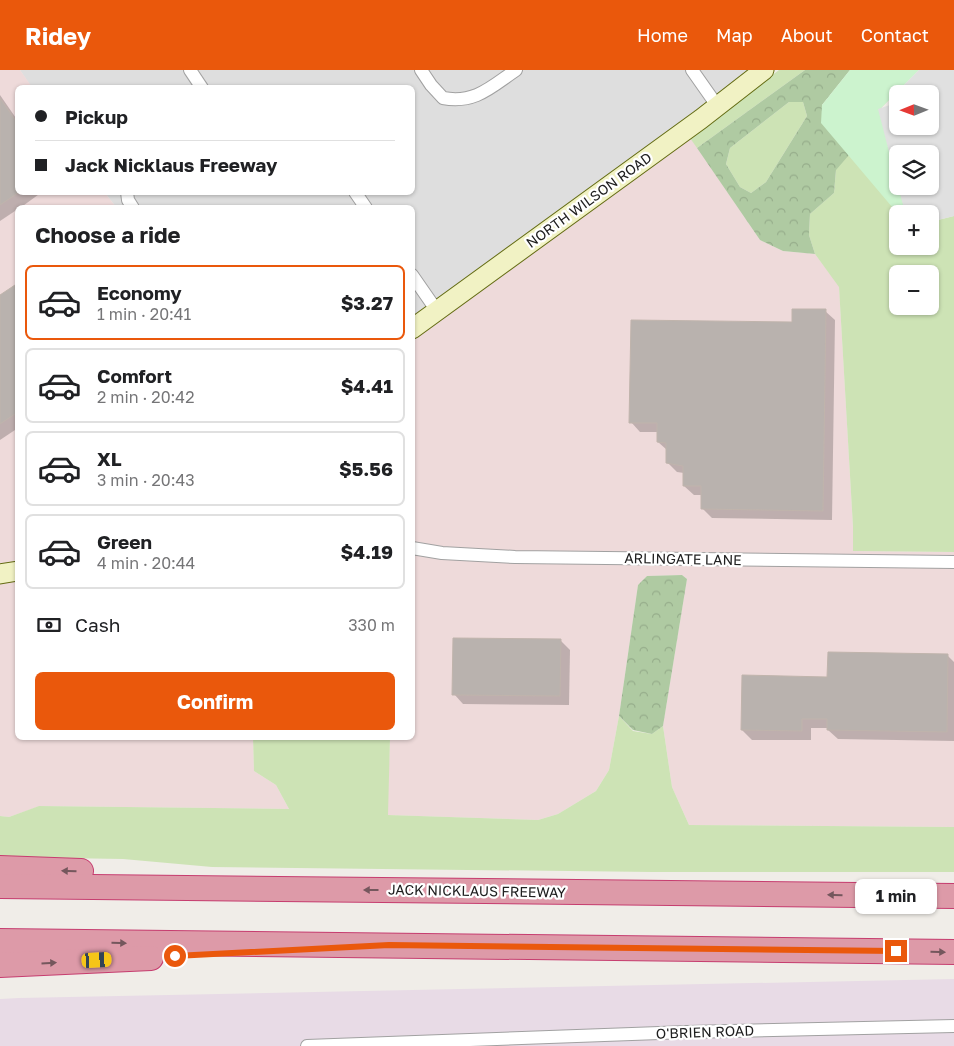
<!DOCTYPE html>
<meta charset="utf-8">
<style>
:root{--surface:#fff;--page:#f6f6f6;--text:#202124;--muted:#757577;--line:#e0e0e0;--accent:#ea580c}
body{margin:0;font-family:"Golos Text",sans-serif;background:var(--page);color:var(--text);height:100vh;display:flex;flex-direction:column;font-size:19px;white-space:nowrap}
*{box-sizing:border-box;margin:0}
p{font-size:16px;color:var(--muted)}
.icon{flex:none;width:28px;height:28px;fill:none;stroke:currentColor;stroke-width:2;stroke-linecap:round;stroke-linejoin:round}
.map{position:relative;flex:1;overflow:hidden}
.panel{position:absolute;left:15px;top:135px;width:400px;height:535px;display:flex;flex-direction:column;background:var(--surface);border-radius:8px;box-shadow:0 1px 4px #0004}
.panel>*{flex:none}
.guide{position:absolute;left:15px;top:15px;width:400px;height:110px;border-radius:8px;box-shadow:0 1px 4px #0004;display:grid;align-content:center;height:110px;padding:0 20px;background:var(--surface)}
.needle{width:32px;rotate:269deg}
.fabs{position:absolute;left:889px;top:15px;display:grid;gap:10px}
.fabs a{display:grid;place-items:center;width:50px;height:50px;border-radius:8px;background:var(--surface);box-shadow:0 1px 4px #0004;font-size:25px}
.end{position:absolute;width:22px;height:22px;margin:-11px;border:6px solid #ea580c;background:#fff;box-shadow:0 0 0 2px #fff}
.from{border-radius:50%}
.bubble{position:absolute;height:35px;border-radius:8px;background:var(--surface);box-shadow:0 1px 4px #0004;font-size:16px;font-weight:700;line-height:35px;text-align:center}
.car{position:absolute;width:15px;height:30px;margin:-15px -8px;border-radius:6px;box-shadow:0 0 4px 1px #0007;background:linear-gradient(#f5c518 24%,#345 0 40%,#f5c518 0 76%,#345 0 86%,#f5c518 0)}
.guide b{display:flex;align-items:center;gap:18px;height:48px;font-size:19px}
.guide b+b{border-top:1px solid var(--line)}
.guide i{width:12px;height:12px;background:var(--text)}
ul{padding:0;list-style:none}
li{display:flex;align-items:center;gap:15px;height:75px;margin:0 10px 8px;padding:0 10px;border:2px solid var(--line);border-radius:8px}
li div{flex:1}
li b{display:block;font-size:19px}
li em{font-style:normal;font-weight:700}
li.active{border-color:var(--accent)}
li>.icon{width:45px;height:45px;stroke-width:1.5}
h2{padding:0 20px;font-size:22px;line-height:60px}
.pay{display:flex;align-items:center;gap:12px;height:55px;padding:0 20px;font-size:19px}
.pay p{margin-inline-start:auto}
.button{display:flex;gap:10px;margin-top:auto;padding:10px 20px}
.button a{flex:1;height:58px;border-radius:8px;background:var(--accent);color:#fff;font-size:20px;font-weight:700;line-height:58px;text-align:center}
header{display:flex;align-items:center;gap:30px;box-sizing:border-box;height:70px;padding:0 25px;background:var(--accent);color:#fff}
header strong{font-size:24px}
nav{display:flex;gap:28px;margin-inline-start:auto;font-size:18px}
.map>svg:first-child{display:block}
.residential{fill:#dedede}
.commercial{fill:#eedada}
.industrial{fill:#e8dbe6}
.grass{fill:#cde3b5;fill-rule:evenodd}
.forest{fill:url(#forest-crowns);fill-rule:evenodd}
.park{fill:#ccf3ce}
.parking{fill:#e0e0e0;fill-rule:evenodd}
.shadow{fill:#0003}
.building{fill:#b9b2ae;stroke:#c0b4ac}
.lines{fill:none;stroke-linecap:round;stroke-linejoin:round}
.street-casing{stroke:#a1a1a1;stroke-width:14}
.secondary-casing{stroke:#646c13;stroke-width:21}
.highway-casing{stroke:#c63d6f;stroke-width:26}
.street{stroke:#fff;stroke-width:12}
.secondary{stroke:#f1f2c4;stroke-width:19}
.highway{stroke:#dd9aa8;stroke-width:24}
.oneway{fill:#75575d}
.route{stroke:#ea580c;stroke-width:6}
.labels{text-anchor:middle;stroke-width:4.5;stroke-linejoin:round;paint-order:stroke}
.street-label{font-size:14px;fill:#202020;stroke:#fff}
</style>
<header>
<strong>Ridey</strong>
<nav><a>Home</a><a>Map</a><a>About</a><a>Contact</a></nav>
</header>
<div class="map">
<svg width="954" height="976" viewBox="0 0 954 976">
<defs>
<pattern id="forest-crowns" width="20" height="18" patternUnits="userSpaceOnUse" patternTransform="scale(1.25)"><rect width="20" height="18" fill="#afcaa2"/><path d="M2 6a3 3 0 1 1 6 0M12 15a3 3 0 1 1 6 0" fill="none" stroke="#96ad8b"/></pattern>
</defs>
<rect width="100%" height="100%" fill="#f0ede8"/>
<!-- residential -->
<polygon class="residential" points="20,0 751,0 413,259 412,138 116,137 105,123 412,122 412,18 32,18"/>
<!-- commercial -->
<g class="commercial">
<polygon points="0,0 20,0 32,17 18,18 18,122 105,123 116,137 18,138 18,668 253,668 254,701 276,715 289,739 40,736 9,747 0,746"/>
<polygon points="684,58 760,170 783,181 815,184 839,216 853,457 853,481 954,482 954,757 689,755 672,717 663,656 687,509 682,505 647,506 638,515 619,646 609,700 596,721 558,744 538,750 387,745 390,668 412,668 413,259"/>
</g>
<!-- industrial -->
<polygon class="industrial" points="954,909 954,976 0,976 0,929 19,928"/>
<!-- grass -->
<g class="grass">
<polygon points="779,0 805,0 697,78 690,68"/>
<path d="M918,0L879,40L898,116L905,142L921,139L922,144H898V176H930V152L954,146V482L853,481V457L839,217L815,184L809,165L810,144L834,123L836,100L821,53ZM898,204H930V236H898Z"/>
<polygon points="789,32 803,32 807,46 766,112 751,123 740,117 726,94 730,78"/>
<polygon points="619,646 633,661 652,664 663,656 672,717 689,755 954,757 954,802 652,802 212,797 123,789 0,787 0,746 9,747 39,736 289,739 276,715 254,701 253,668 390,668 388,745 538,750 558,744 596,721 609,700"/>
</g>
<!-- forest -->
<g class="forest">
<path d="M805,0H850L822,35L849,85L836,100L834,123L810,144L809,165L815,184L783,181L760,170L697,78ZM789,32H803L807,46L766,112L751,123L740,117L726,94L730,78Z"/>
<polygon points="682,505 687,509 663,656 652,664 633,660 619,646 638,515 647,506"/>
</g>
<!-- park -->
<polygon class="park" points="850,0 919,0 879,40 898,116 906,144 898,144 821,53 822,35"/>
<!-- parking -->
<path class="parking" d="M919,0H954V146L930,152V144H922L921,139L905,142L898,116H930V84H898L897,113L878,39L890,35L889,30ZM898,24H930V56H898Z"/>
<!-- shadow -->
<g class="shadow">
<polygon points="0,25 18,51 18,122 42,122 20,138 18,138 18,139 0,151"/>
<polygon points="18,215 18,358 0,370 0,227"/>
<polygon points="825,241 835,250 832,450 712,448 702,438 702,425 694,425 684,416 684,403 677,402 667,392 667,380 658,372 658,362 640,362 631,352 793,254"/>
<polygon points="561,571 570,580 569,635 463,634 454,624"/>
<polygon points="947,585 954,592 954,671 838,669 828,660 828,658 811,658 811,670 752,670 742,660 829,608"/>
</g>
<!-- building -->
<g class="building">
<polygon points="0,28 18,54 18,123 0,135"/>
<polygon points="18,213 18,342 0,354 0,225"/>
<polygon points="792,239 826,239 823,441 701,439 701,416 683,416 683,396 666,393 666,373 657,372 657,353 629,353 631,250 792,252"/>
<polygon points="453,568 561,569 560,626 452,625"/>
<polygon points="828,582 948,584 947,662 827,660 827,649 802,649 802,661 741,660 742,605 827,607"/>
</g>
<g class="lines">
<defs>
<g id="street">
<polyline points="190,0 202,18"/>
<path d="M421,0L431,15L443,28C475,34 491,17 516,0"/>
<polyline points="692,0 718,37"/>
<polyline points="127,122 128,130 133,138"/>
<polyline points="355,122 366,138"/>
<polyline points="412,205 437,241"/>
<polyline points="412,478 442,483 515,487 954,492"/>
<polyline points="307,976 687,962 954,956"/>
</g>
<g id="secondary">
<polyline points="412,259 701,49 764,0"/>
<polyline points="0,504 18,501"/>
</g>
<g id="highway">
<polyline points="0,798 81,801"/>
<polyline points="0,816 954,826"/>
<polyline points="0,871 954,882"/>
<polyline points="0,895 151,888"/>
</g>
</defs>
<!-- street casing -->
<use href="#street" class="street-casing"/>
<!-- secondary casing -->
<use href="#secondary" class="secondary-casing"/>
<!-- highway casing -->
<use href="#highway" class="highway-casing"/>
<!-- street -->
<use href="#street" class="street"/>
<!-- secondary -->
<use href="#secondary" class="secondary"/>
<!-- highway -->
<use href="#highway" class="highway"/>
</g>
<!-- one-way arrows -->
<defs><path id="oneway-solid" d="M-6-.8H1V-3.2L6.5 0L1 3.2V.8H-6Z" transform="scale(1.25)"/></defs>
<g class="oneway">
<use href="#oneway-solid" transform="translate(69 801) rotate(-178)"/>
<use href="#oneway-solid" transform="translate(371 820) rotate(-180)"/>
<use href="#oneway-solid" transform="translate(835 825) rotate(-179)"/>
<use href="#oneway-solid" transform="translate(119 873) rotate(1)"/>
<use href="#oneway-solid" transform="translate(938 882) rotate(1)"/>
<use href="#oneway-solid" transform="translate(49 893) rotate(-3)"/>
</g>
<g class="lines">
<!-- route -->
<polyline class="route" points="175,886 389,875 896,881"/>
</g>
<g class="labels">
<!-- street labels -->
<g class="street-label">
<text transform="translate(589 130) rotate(-36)" y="5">NORTH WILSON ROAD</text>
<text transform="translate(683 489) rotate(1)" y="5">ARLINGATE LANE</text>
<text transform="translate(477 821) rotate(1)" y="5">JACK NICKLAUS FREEWAY</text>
<text transform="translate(705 962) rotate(-2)" y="5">O'BRIEN ROAD</text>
</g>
</g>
</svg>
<div class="fabs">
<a><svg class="needle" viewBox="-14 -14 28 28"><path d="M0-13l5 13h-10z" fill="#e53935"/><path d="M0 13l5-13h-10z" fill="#757577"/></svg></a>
<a><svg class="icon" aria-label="layers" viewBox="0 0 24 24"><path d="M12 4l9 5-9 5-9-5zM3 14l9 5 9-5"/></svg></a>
<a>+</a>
<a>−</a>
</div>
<i class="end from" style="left:175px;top:886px"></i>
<i class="end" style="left:896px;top:881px"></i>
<div class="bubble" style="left:855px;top:809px;width:82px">1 min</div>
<i class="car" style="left:97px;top:890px;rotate:87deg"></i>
<div class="guide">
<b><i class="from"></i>Pickup</b>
<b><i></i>Jack Nicklaus Freeway</b>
</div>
<section class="panel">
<h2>Choose a ride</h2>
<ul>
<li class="active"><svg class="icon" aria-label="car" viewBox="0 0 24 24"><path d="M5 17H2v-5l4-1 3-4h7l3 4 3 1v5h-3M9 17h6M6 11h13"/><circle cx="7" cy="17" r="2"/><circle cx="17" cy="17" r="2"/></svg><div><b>Economy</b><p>1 min · 20:41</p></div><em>$3.27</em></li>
<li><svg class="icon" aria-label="car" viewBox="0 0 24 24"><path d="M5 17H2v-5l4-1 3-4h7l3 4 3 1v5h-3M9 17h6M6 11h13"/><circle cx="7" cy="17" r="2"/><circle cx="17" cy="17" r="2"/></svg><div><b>Comfort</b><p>2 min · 20:42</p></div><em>$4.41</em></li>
<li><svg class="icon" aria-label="car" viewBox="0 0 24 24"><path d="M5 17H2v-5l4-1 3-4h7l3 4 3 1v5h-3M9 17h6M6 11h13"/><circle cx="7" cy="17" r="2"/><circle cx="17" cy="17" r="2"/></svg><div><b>XL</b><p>3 min · 20:43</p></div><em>$5.56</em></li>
<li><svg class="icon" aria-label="car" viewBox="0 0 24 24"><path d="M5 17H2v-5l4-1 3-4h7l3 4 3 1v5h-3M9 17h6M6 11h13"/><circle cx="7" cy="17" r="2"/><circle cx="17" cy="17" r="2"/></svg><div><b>Green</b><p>4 min · 20:44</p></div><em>$4.19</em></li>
</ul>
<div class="pay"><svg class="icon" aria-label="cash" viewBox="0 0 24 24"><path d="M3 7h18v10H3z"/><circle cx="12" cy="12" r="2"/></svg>Cash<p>330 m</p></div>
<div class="button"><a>Confirm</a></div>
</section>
</div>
